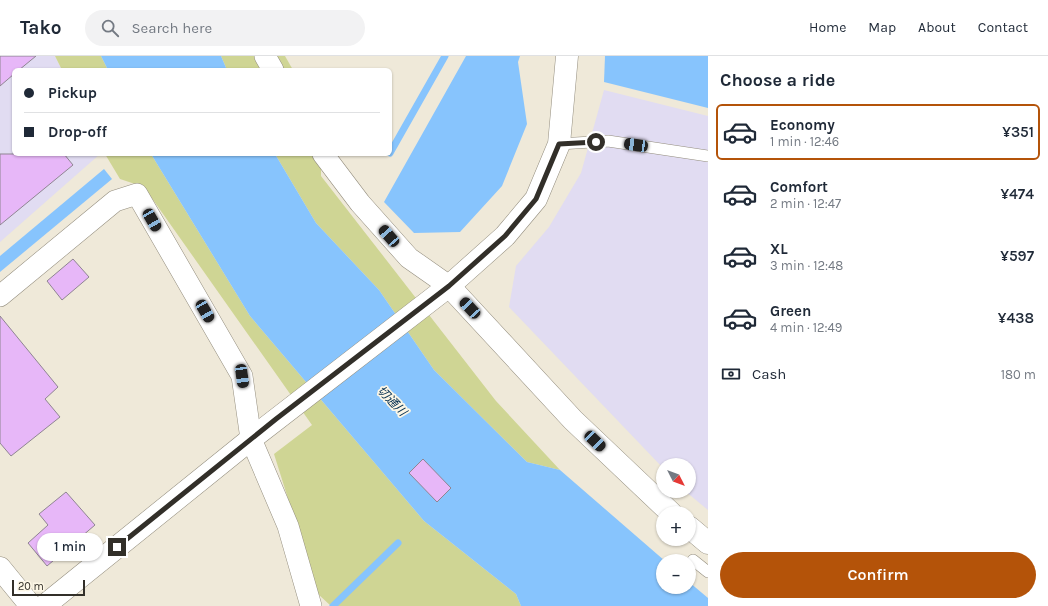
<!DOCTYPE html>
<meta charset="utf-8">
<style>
:root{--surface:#fff;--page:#f2f2f3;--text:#1f2937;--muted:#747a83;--line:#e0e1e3;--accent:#b45309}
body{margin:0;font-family:Karla,"Noto Sans JP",sans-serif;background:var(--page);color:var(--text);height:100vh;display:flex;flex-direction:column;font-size:15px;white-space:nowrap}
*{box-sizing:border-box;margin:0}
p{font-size:13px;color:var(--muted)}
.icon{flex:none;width:22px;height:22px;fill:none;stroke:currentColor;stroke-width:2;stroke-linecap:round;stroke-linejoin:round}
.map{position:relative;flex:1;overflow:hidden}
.panel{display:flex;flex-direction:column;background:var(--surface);width:340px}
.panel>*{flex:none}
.top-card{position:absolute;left:12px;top:12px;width:380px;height:88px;border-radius:6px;box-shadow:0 1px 3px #0004;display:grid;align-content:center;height:88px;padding:0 12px;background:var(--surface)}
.needle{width:26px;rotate:132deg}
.controls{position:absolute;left:656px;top:402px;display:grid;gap:8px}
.controls a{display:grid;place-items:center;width:40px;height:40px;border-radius:50%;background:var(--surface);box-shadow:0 1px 3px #0004;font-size:20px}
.scale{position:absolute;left:12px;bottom:10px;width:73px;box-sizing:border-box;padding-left:4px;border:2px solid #322f29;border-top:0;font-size:11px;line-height:14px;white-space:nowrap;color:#322f29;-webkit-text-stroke:3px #fdf7e6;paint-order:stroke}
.end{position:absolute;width:18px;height:18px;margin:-9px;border:5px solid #322f29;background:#fff;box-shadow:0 0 0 2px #fff}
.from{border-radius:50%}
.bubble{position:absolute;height:28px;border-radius:14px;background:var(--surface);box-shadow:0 1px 3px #0004;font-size:13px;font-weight:600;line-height:28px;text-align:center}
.car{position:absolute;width:12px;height:24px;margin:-12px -6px;border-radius:5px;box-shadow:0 0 3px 1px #0007;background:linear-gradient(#222 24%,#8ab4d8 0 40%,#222 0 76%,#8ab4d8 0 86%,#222 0)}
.top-card b{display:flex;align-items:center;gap:14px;height:38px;font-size:15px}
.top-card b+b{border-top:1px solid var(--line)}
.top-card i{width:10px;height:10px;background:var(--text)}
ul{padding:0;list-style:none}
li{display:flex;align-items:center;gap:12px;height:56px;margin:0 8px 6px;padding:0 4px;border:2px solid transparent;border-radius:6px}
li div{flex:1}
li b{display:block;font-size:15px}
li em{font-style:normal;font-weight:600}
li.current{border-color:var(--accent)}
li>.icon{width:36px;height:36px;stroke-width:1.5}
h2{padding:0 12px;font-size:18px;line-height:48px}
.pay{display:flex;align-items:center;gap:10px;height:44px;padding:0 12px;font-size:15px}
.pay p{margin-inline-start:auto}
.button{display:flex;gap:8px;margin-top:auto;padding:8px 12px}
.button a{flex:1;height:46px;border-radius:24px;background:var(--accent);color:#fff;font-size:16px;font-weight:600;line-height:46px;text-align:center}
header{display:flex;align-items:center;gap:24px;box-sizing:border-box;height:56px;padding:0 20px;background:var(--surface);border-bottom:1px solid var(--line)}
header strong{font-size:19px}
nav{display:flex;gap:22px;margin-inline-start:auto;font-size:14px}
.search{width:280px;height:36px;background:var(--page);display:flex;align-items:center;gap:10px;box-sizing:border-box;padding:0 14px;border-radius:22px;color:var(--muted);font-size:15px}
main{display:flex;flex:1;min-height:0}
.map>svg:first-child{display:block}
.industrial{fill:#e1dcf2}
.green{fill:#cfd594}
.water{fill:#87c4fd}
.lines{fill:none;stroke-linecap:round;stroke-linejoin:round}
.stream{stroke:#87c4fd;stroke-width:7}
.building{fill:#e7b7f8;stroke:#8f8592}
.service-casing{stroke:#938d7e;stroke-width:12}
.minor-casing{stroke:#938d7e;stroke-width:22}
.tertiary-casing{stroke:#938d7e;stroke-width:23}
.secondary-casing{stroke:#938d7e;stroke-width:23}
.service{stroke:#fff;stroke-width:11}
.minor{stroke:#fff;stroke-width:21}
.tertiary{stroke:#fff;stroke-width:22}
.secondary{stroke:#fff;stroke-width:22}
.route{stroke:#322f29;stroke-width:5}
.labels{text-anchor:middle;stroke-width:3.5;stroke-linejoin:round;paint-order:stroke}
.water-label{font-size:12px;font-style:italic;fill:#002c4f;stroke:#fdf7e6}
</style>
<header>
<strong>Tako</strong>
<div class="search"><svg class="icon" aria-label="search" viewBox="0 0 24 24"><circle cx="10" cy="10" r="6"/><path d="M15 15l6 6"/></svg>Search here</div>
<nav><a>Home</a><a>Map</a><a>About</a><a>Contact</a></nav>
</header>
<main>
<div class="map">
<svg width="708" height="550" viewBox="0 0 708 550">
<rect width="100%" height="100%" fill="#efe9d9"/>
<!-- industrial -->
<g class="industrial">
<polygon points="0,0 55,0 62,14 14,14 14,98 100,98 0,186"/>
<polygon points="604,34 708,60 708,454 685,435 689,435 689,409 663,409 663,412 509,251 516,210 549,171 581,117"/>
</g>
<!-- green -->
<g class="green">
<polygon points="55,0 101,0 108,14 62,14"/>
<polygon points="221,0 285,0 293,14 227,14"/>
<polygon points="105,98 151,98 250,260 424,465 516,538 521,550 331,550 318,538 274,398 312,369 144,131 120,123"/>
<polygon points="275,98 321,98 321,120 496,345 560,414 527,406 434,314 379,234 316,167"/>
</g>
<!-- water -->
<g class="water">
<polygon points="101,0 221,0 227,14 108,14"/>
<polygon points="466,0 520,0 518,6 527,68 502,130 460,176 414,177 384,146"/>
<polygon points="605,0 708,0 708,52 604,26"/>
<polygon points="151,98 275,98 316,167 379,234 434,314 527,406 560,414 665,505 663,505 663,531 689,531 689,526 708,542 708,550 521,550 516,538 424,465 250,260"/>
<polygon points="104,113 112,123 0,216 0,200"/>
</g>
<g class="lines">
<!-- stream -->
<g class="stream">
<polyline points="390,97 445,0"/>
<polyline points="333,550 398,487"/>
</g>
</g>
<!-- building -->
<g class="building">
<polygon points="0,0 36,0 19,14 14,14 14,18 0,30"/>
<polygon points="0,98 64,98 73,109 0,169"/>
<polygon points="73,203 89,221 62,244 47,225"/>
<polygon points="0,260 58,331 45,343 60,361 11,400 0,387"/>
<polygon points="423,403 451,432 437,446 409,417"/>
<polygon points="66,436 95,469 47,510 28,487 48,469 39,458"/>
</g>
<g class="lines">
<defs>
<g id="service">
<polyline points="559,88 608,85 708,100"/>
<polyline points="693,504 708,516"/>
</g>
<g id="minor">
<polyline points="265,0 273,14"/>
<polyline points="323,98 360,147 409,202 449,230"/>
<polyline points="0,240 115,145 137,138 242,320 251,383 288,470 311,550"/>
</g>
<g id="tertiary">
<polyline points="449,230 573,364 671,457"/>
<polyline points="689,471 708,487"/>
<polyline points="44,550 251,383 449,230 505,180 536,143 559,88 567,0"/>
</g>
<polyline id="secondary" points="0,512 31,550"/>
</defs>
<!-- service casing -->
<use href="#service" class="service-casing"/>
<!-- minor casing -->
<use href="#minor" class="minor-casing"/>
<!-- tertiary casing -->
<use href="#tertiary" class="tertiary-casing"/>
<!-- secondary casing -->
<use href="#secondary" class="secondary-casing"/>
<!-- service -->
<use href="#service" class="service"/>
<!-- minor -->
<use href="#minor" class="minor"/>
<!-- tertiary -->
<use href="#tertiary" class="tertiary"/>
<!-- secondary -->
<use href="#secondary" class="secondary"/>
</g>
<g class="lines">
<!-- route -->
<polyline class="route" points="117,491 276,363 449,230 505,180 536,143 559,88 596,86"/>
</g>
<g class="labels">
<!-- water labels -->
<g class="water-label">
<text transform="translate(392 345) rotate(46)" y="4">切通川</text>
</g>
</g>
</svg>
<div class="controls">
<a><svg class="needle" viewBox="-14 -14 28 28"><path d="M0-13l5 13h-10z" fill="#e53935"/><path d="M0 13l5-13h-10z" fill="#747a83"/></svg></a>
<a>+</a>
<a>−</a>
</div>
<div class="scale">20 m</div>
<i class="end from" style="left:596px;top:86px"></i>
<i class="end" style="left:117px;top:491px"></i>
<div class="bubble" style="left:37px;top:477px;width:66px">1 min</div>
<i class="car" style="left:636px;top:89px;rotate:278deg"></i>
<i class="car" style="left:152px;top:164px;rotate:150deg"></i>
<i class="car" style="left:389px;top:180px;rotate:319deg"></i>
<i class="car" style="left:470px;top:252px;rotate:317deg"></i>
<i class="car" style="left:205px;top:255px;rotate:150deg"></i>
<i class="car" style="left:242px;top:320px;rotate:172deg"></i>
<i class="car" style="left:595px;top:385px;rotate:134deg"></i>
<div class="top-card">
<b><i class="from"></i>Pickup</b>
<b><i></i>Drop-off</b>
</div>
</div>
<section class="panel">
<h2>Choose a ride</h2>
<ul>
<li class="current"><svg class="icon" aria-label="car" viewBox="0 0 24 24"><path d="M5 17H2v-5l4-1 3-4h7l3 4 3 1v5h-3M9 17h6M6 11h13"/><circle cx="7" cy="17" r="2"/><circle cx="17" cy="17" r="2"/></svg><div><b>Economy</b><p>1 min · 12:46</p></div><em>¥351</em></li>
<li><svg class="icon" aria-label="car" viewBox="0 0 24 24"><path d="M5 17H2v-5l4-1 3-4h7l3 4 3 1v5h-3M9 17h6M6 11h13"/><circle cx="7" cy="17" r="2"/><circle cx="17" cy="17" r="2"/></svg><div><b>Comfort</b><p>2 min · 12:47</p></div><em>¥474</em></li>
<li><svg class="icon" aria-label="car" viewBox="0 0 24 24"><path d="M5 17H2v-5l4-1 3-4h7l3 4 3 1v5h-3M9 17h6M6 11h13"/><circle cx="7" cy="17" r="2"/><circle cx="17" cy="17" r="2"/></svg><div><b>XL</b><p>3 min · 12:48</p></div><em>¥597</em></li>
<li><svg class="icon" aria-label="car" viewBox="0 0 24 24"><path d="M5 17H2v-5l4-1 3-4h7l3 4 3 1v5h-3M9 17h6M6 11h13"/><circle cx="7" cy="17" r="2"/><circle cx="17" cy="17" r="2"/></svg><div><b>Green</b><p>4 min · 12:49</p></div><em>¥438</em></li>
</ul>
<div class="pay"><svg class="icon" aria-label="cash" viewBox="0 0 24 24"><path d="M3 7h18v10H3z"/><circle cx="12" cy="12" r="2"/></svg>Cash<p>180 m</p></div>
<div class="button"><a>Confirm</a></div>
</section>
</main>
